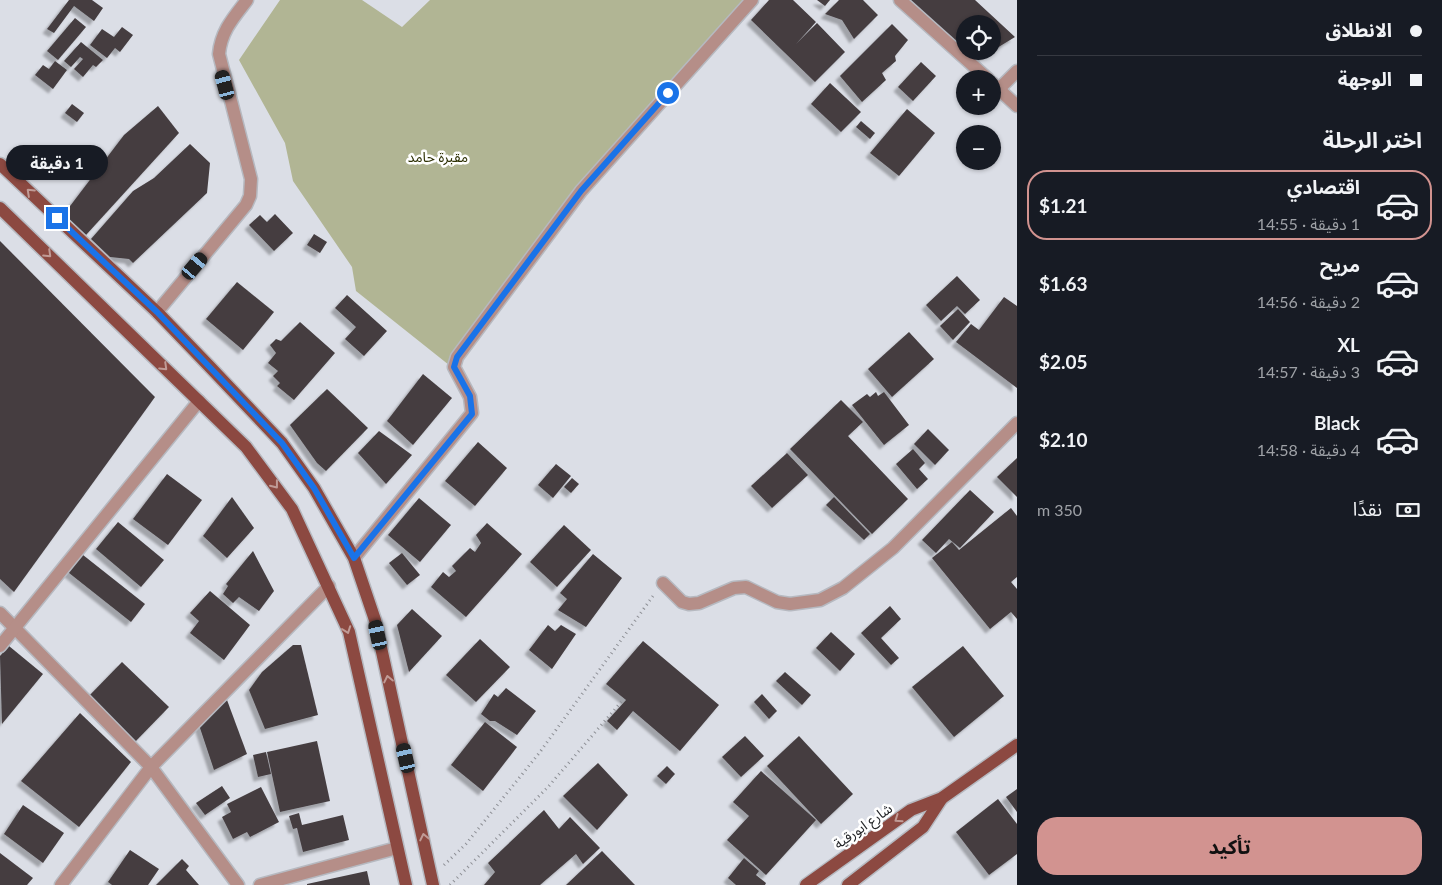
<!DOCTYPE html>
<html lang="ar">
<meta charset="utf-8">
<style>
:root{--surface:#171b24;--page:#20242c;--text:#f1f3f6;--muted:#9ea1a6;--line:#363941;--accent:#d29390}
body{margin:0;font-family:Lato,"Noto Sans Arabic",sans-serif;background:var(--page);color:var(--text);direction:rtl;height:100vh;display:flex;flex-direction:column;font-size:19px;white-space:nowrap}
*{box-sizing:border-box;margin:0}
p{font-size:16px;color:var(--muted)}
.icon{flex:none;width:28px;height:28px;fill:none;stroke:currentColor;stroke-width:2;stroke-linecap:round;stroke-linejoin:round}
.map{position:relative;flex:1;overflow:hidden;direction:ltr}
.side{display:flex;flex-direction:column;background:var(--surface);width:425px}
.side>*{flex:none}
.top-card{display:grid;align-content:center;height:110px;padding:0 20px;background:var(--surface)}
.tools{position:absolute;left:956px;top:15px;display:grid;gap:10px}
.tools a{display:grid;place-items:center;width:45px;height:45px;border-radius:50%;background:var(--surface);box-shadow:0 1px 4px #0004;font-size:25px}
.end{position:absolute;width:22px;height:22px;margin:-11px;border:6px solid #1a73e8;background:#fff;box-shadow:0 0 0 2px #fff}
.from{border-radius:50%}
.bubble{position:absolute;height:35px;border-radius:18px;background:var(--surface);box-shadow:0 1px 4px #0004;font-size:16px;font-weight:700;line-height:35px;text-align:center;direction:rtl}
.car{position:absolute;width:15px;height:30px;margin:-15px -8px;border-radius:6px;box-shadow:0 0 4px 1px #0007;background:linear-gradient(#222 24%,#8ab4d8 0 40%,#222 0 76%,#8ab4d8 0 86%,#222 0)}
.top-card b{display:flex;align-items:center;gap:18px;height:48px;font-size:19px}
.top-card b+b{border-top:1px solid var(--line)}
.top-card i{width:12px;height:12px;background:var(--text)}
ul{padding:0;list-style:none}
li{display:flex;align-items:center;gap:15px;height:70px;margin:0 10px 8px;padding:0 10px;border:2px solid transparent;border-radius:20px}
li div{flex:1}
li b{display:block;font-size:19px}
li em{font-style:normal;font-weight:700}
li.active{border-color:var(--accent)}
li>.icon{width:45px;height:45px;stroke-width:1.5}
h2{padding:0 20px;font-size:22px;line-height:60px}
.pay{display:flex;align-items:center;gap:12px;height:55px;padding:0 20px;font-size:19px}
.pay p{margin-inline-start:auto}
.button{display:flex;gap:10px;margin-top:auto;padding:10px 20px}
.button a{flex:1;height:58px;border-radius:20px;background:var(--accent);color:#111;font-size:20px;font-weight:700;line-height:58px;text-align:center}
main{display:flex;flex:1;min-height:0}
.map>svg:first-child{display:block}
.green{fill:#b1b594}
.building{fill:#453e41;filter:url(#shadow)}
.lines{fill:none;stroke-linecap:round;stroke-linejoin:round}
.minor-casing{stroke:#b6b9c0;stroke-width:15}
.primary-casing{stroke:#b6b9c0;stroke-width:15}
.path{stroke:#8d8f95;stroke-width:3;stroke-dasharray:1 4;stroke-linecap:butt}
.minor{stroke:#b58e88;stroke-width:12}
.primary{stroke:#8c4941;stroke-width:12}
.oneway{stroke:#c09b96}
.route{stroke:#1a73e8;stroke-width:6}
.labels{text-anchor:middle;stroke-width:5;stroke-linejoin:round;paint-order:stroke}
.park-label{font-size:14px;fill:#2c2f02;stroke:#fff}
.street-label{font-size:14px;fill:#232528;stroke:#fff}
</style>
<main>
<section class="side">
<div class="top-card">
<b><i class="from"></i>الانطلاق</b>
<b><i></i>الوجهة</b>
</div>
<h2>اختر الرحلة</h2>
<ul>
<li class="active"><svg class="icon" aria-label="car" viewBox="0 0 24 24"><path d="M5 17H2v-5l4-1 3-4h7l3 4 3 1v5h-3M9 17h6M6 11h13"/><circle cx="7" cy="17" r="2"/><circle cx="17" cy="17" r="2"/></svg><div><b>اقتصادي</b><p>1 دقيقة · 14:55</p></div><em>$1.21</em></li>
<li><svg class="icon" aria-label="car" viewBox="0 0 24 24"><path d="M5 17H2v-5l4-1 3-4h7l3 4 3 1v5h-3M9 17h6M6 11h13"/><circle cx="7" cy="17" r="2"/><circle cx="17" cy="17" r="2"/></svg><div><b>مريح</b><p>2 دقيقة · 14:56</p></div><em>$1.63</em></li>
<li><svg class="icon" aria-label="car" viewBox="0 0 24 24"><path d="M5 17H2v-5l4-1 3-4h7l3 4 3 1v5h-3M9 17h6M6 11h13"/><circle cx="7" cy="17" r="2"/><circle cx="17" cy="17" r="2"/></svg><div><b>XL</b><p>3 دقيقة · 14:57</p></div><em>$2.05</em></li>
<li><svg class="icon" aria-label="car" viewBox="0 0 24 24"><path d="M5 17H2v-5l4-1 3-4h7l3 4 3 1v5h-3M9 17h6M6 11h13"/><circle cx="7" cy="17" r="2"/><circle cx="17" cy="17" r="2"/></svg><div><b>Black</b><p>4 دقيقة · 14:58</p></div><em>$2.10</em></li>
</ul>
<div class="pay"><svg class="icon" aria-label="cash" viewBox="0 0 24 24"><path d="M3 7h18v10H3z"/><circle cx="12" cy="12" r="2"/></svg>نقدًا<p>350 m</p></div>
<div class="button"><a>تأكيد</a></div>
</section>
<div class="map">
<svg width="1017" height="885" viewBox="0 0 1017 885">
<defs>
<filter id="shadow"><feDropShadow dx="-4.5" dy="4.5" stdDeviation="1" flood-color="#0004"/></filter>
</defs>
<rect width="100%" height="100%" fill="#dbdee6"/>
<!-- green -->
<polygon class="green" points="280,0 362,0 402,27 430,0 756,0 586,181 449,365 356,291 352,267 293,181 285,143 239,60"/>
<!-- building -->
<g class="building">
<polygon points="69,0 92,0 103,8 94,21 74,6 54,33 47,29"/>
<polygon points="769,0 793,0 816,22 796,44 817,23 845,52 815,82 751,20"/>
<polygon points="817,0 830,0 825,6"/>
<polygon points="839,0 863,0 878,15 854,39 842,20 825,14"/>
<polygon points="902,0 975,0 1015,37 992,51 992,24 965,24 965,49"/>
<polygon points="75,18 86,27 58,60 47,51"/>
<polygon points="892,24 908,40 895,56 896,61 882,73 886,80 862,102 840,76"/>
<polygon points="122,27 133,35 120,52 115,48 107,58 90,45 102,29 114,37"/>
<polygon points="81,42 103,60 96,67 93,65 83,77 74,69 83,59 80,57 71,67 64,61"/>
<polygon points="968,51 991,51 978,60"/>
<polygon points="55,61 67,70 53,89 35,75 43,65 49,69"/>
<polygon points="921,62 936,76 913,101 898,87"/>
<polygon points="830,83 861,112 841,132 811,104"/>
<polygon points="72,104 84,113 77,122 65,113"/>
<polygon points="158,106 179,133 86,235 64,214 124,135"/>
<polygon points="907,109 935,133 899,176 870,153"/>
<polygon points="861,121 875,133 870,139 856,127"/>
<polygon points="190,144 210,163 207,193 133,263 129,259 110,257 91,239 133,191 154,178"/>
<polygon points="275,214 293,233 274,251 249,225 260,215 267,222"/>
<polygon points="314,234 327,242 320,253 307,245"/>
<polygon points="0,241 155,397 14,592 0,579"/>
<polygon points="957,276 980,300 965,314 957,306 941,321 926,305"/>
<polygon points="237,282 274,312 243,350 206,319"/>
<polygon points="347,295 387,331 364,356 345,339 356,327 335,308"/>
<polygon points="1004,297 1017,306 1017,388 956,342 971,324 979,330"/>
<polygon points="958,309 970,322 953,340 940,326"/>
<polygon points="300,322 335,353 294,400 277,386 280,383 273,376 278,371 268,363 276,353 270,345 276,339 281,341"/>
<polygon points="909,332 934,359 892,397 868,369"/>
<polygon points="423,374 452,398 413,445 387,421"/>
<polygon points="327,389 368,428 326,471 317,463 290,425"/>
<polygon points="876,392 878,396 884,392 909,425 884,445 852,405 867,394 870,397"/>
<polygon points="841,400 863,422 848,436 908,499 872,534 790,449"/>
<polygon points="928,429 949,450 935,465 914,444"/>
<polygon points="379,431 412,455 386,484 358,453"/>
<polygon points="478,442 507,468 475,506 445,481"/>
<polygon points="913,449 925,463 919,469 928,479 917,489 896,464"/>
<polygon points="787,453 808,475 772,508 751,486"/>
<polygon points="1017,458 1017,497 997,477"/>
<polygon points="556,464 571,476 553,498 538,485"/>
<polygon points="167,474 202,500 168,545 133,519"/>
<polygon points="572,478 579,484 571,493 564,487"/>
<polygon points="970,490 994,512 960,548 949,539 936,553 922,540"/>
<polygon points="232,497 254,528 227,558 203,536"/>
<polygon points="834,497 870,534 864,540 826,505"/>
<polygon points="419,498 451,525 420,562 388,535"/>
<polygon points="1011,508 1017,516 1017,577 1011,582 1017,589 1017,619 1011,612 990,629 932,558 952,542 959,550"/>
<polygon points="118,522 164,560 141,587 96,549"/>
<polygon points="487,523 522,554 466,617 431,587 443,572 449,577 456,571 452,566 470,548 475,552 481,543 476,535"/>
<polygon points="564,525 591,550 557,587 530,562"/>
<polygon points="78,551 145,604 131,622 64,569"/>
<polygon points="253,551 274,591 259,611 239,597 233,603 223,594 228,586 226,584"/>
<polygon points="402,553 420,575 407,585 389,563"/>
<polygon points="593,554 622,578 586,627 558,610 567,599 560,593"/>
<polygon points="210,591 250,625 224,660 190,633 199,621 190,613"/>
<polygon points="890,606 901,619 881,638 899,658 891,665 861,633"/>
<polygon points="412,609 442,636 409,672 397,625"/>
<polygon points="548,625 555,631 561,625 576,634 552,669 529,650"/>
<polygon points="831,632 855,654 840,671 816,648"/>
<polygon points="480,639 510,667 476,702 446,675"/>
<polygon points="643,641 719,705 680,751 633,711 617,730 607,721 626,700 606,684"/>
<polygon points="293,645 301,645 318,715 265,729 249,690 262,672"/>
<polygon points="9,646 43,674 2,724 0,656"/>
<polygon points="963,646 1004,696 954,737 912,687"/>
<polygon points="122,662 169,707 134,743 87,698"/>
<polygon points="785,672 811,695 802,705 776,681"/>
<polygon points="506,688 536,711 517,735 495,721 490,721 481,714 494,694 498,697"/>
<polygon points="762,694 777,711 769,719 754,702"/>
<polygon points="227,700 247,754 214,770 199,725"/>
<polygon points="80,713 131,762 79,827 21,781"/>
<polygon points="485,722 517,747 483,791 451,765"/>
<polygon points="745,736 764,756 741,777 722,757"/>
<polygon points="799,736 853,794 821,824 767,766"/>
<polygon points="317,741 330,801 280,812 267,752"/>
<polygon points="266,752 271,774 258,777 253,755"/>
<polygon points="598,763 628,795 597,830 563,796"/>
<polygon points="667,766 675,774 666,784 657,776"/>
<polygon points="761,771 816,820 766,875 727,840 749,816 733,802"/>
<polygon points="222,786 230,798 205,815 196,803"/>
<polygon points="261,787 279,822 250,837 247,832 233,839 222,817 231,812 227,804"/>
<polygon points="1017,789 1017,812 1006,797"/>
<polygon points="998,799 1017,824 1017,854 989,875 956,832"/>
<polygon points="23,805 64,833 43,863 4,834"/>
<polygon points="544,810 559,829 570,817 600,848 583,864 576,854 540,885 484,885 495,872 488,863"/>
<polygon points="299,813 302,825 343,815 349,840 303,852 297,828 293,829 289,816"/>
<polygon points="130,850 159,869 148,885 112,885 108,882"/>
<polygon points="602,851 635,885 566,885"/>
<polygon points="0,853 33,878 27,885 0,885"/>
<polygon points="744,858 759,871 756,875 766,883 765,885 736,885 728,878"/>
<polygon points="182,859 189,866 186,870 199,885 156,885"/>
<polygon points="367,871 370,885 307,885 307,884"/>
</g>
<g class="lines">
<defs>
<g id="minor">
<polyline points="900,0 988,79"/>
<polyline points="992,83 1017,106"/>
<polyline points="999,89 1017,71"/>
<path d="M157,312L246,205L250,196L251,179L219,54C221,31 234,17 247,0"/>
<polyline points="354,558 472,413 470,397 454,367 457,357 581,191 752,0"/>
<polyline points="663,583 682,602 689,604 699,603 734,588 746,587 777,602 790,604 820,600 843,588 893,548 1017,423"/>
<polyline points="0,613 151,767 238,885"/>
<polyline points="0,646 199,401"/>
<polyline points="61,885 151,767 329,586"/>
<polyline points="260,885 397,848"/>
</g>
<g id="primary">
<polyline points="0,164 157,312 210,367 282,443 314,488 354,558 375,620 433,885"/>
<polyline points="0,208 246,447 292,509 349,632 406,885"/>
<polyline points="806,885 911,810 942,798 1017,745"/>
<polyline points="848,885 923,827 942,798"/>
</g>
</defs>
<!-- minor casing -->
<use href="#minor" class="minor-casing"/>
<!-- primary casing -->
<use href="#primary" class="primary-casing"/>
<!-- path -->
<g class="path">
<polyline points="444,865 466,844 540,752 653,596"/>
<polyline points="450,885 548,787 622,701"/>
</g>
<!-- minor -->
<use href="#minor" class="minor"/>
<!-- primary -->
<use href="#primary" class="primary"/>
</g>
<!-- one-way arrows -->
<defs><path id="oneway-chevron" d="M-2-3.5L2.5 0L-2 3.5" fill="none" stroke-width="1.6" stroke-linecap="round" stroke-linejoin="round" transform="scale(1.25)"/></defs>
<g class="oneway">
<use href="#oneway-chevron" transform="translate(30 192) rotate(-137)"/>
<use href="#oneway-chevron" transform="translate(48 254) rotate(44)"/>
<use href="#oneway-chevron" transform="translate(164 367) rotate(44)"/>
<use href="#oneway-chevron" transform="translate(275 485) rotate(52)"/>
<use href="#oneway-chevron" transform="translate(347 630) rotate(70)"/>
<use href="#oneway-chevron" transform="translate(388 679) rotate(-102)"/>
<use href="#oneway-chevron" transform="translate(898 819) rotate(145)"/>
<use href="#oneway-chevron" transform="translate(424 837) rotate(-102)"/>
</g>
<g class="lines">
<!-- route -->
<polyline class="route" points="57,218 157,312 282,443 314,488 354,558 472,414 470,396 454,367 457,357 581,191 668,93"/>
</g>
<g class="labels">
<!-- park labels -->
<g class="park-label">
<text x="438" y="162">مقبرة حامد</text>
</g>
<!-- street labels -->
<g class="street-label">
<text transform="translate(863 826) rotate(-35)" y="5">شارع ابورقية</text>
</g>
</g>
</svg>
<div class="tools">
<a><svg class="icon" aria-label="locate" viewBox="0 0 24 24"><circle cx="12" cy="12" r="6"/><path d="M12 2v4M12 18v4M2 12h4M18 12h4"/></svg></a>
<a>+</a>
<a>−</a>
</div>
<i class="end from" style="left:668px;top:93px"></i>
<i class="end" style="left:57px;top:218px"></i>
<div class="bubble" style="left:6px;top:145px;width:102px">1 دقيقة</div>
<i class="car" style="left:225px;top:85px;rotate:345deg"></i>
<i class="car" style="left:195px;top:266px;rotate:40deg"></i>
<i class="car" style="left:378px;top:635px;rotate:348deg"></i>
<i class="car" style="left:406px;top:758px;rotate:347deg"></i>
</div>
</main>
